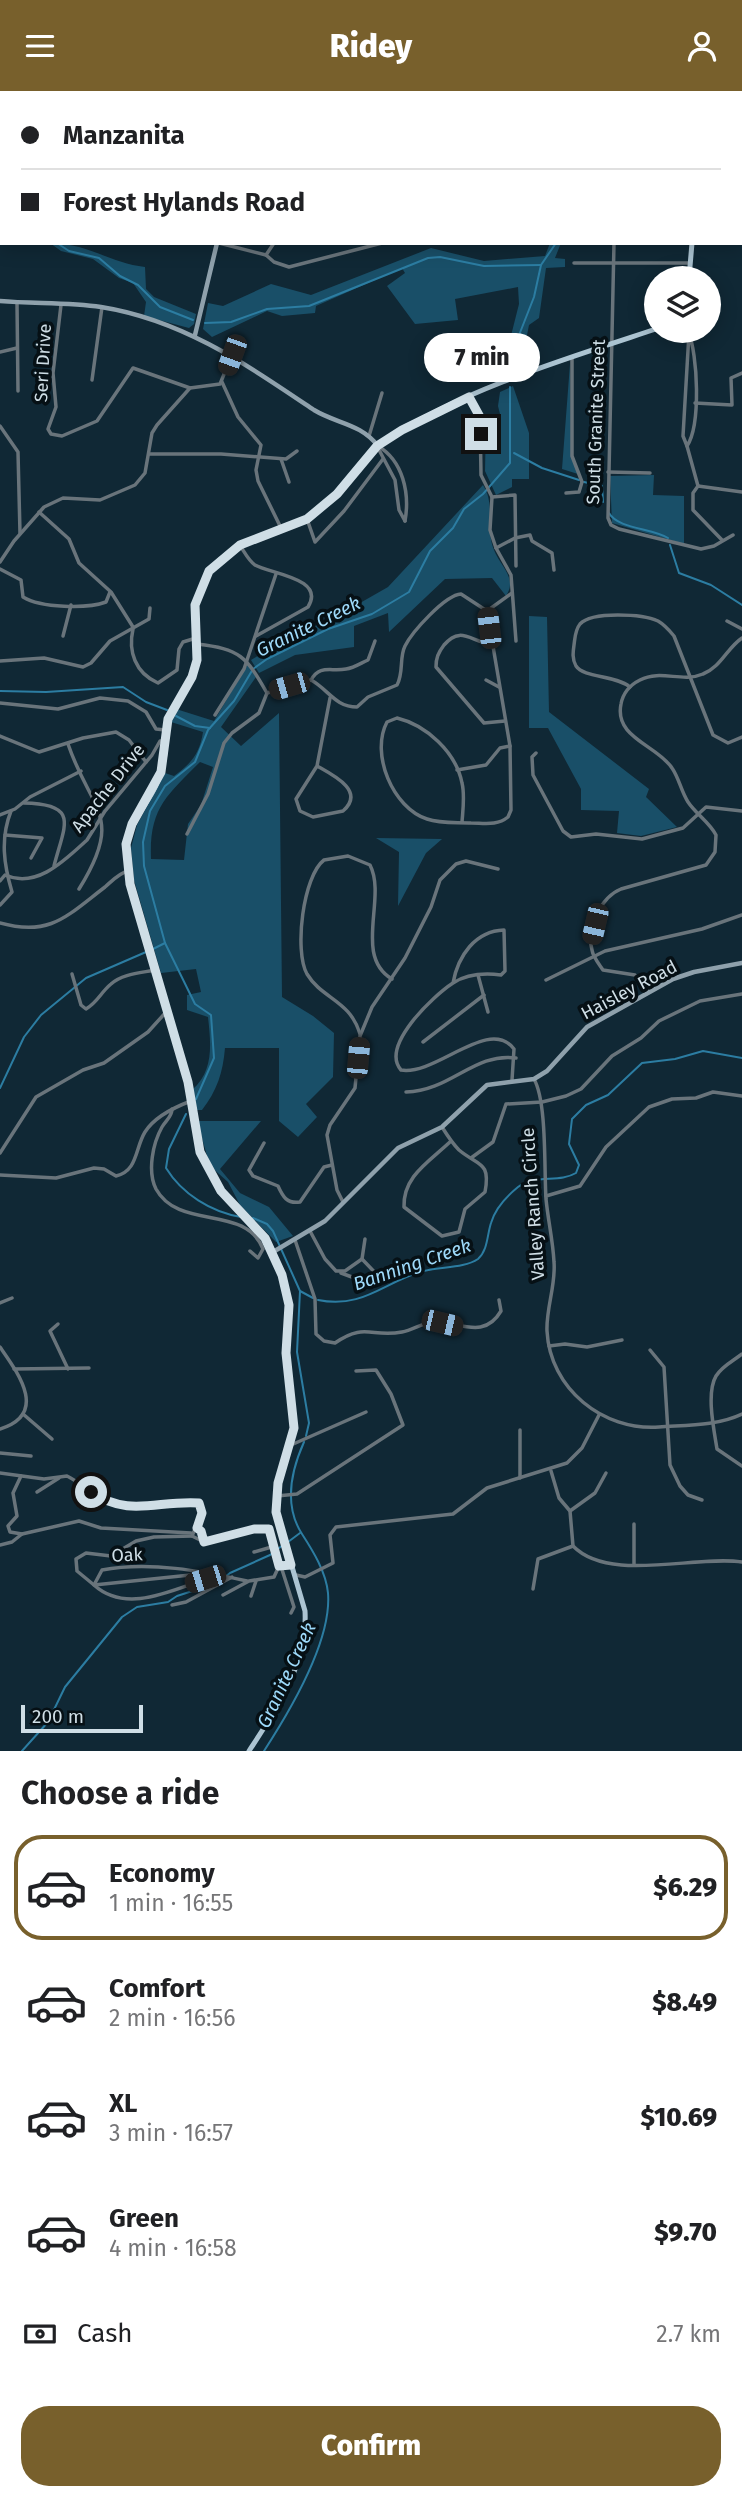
<!DOCTYPE html>
<meta charset="utf-8">
<style>
:root{--surface:#fff;--page:#f2f2f2;--text:#202124;--muted:#757577;--line:#e0e0e0;--accent:#78602c}
body{margin:0;font-family:"Fira Sans",sans-serif;background:var(--page);color:var(--text);height:100vh;display:flex;flex-direction:column;font-size:26px;white-space:nowrap}
*{box-sizing:border-box;margin:0}
p{font-size:23px;color:var(--muted)}
.icon{flex:none;width:38px;height:38px;fill:none;stroke:currentColor;stroke-width:2;stroke-linecap:round;stroke-linejoin:round}
.map{position:relative;height:1660px;overflow:hidden}
.panel{display:flex;flex-direction:column;background:var(--surface);flex:1}
.panel>*{flex:none}
.guide{position:absolute;left:0px;top:0px;width:742px;height:154px;box-shadow:0 4px 18px #0003;display:grid;align-content:center;height:154px;padding:0 21px;background:var(--surface)}
.controls{position:absolute;left:644px;top:175px;display:grid;gap:14px}
.controls a{display:grid;place-items:center;width:77px;height:77px;border-radius:50%;background:var(--surface);box-shadow:0 4px 18px #0003;font-size:35px}
.scale{position:absolute;left:21px;bottom:18px;width:122px;box-sizing:border-box;padding-left:7px;border:4px solid #cfdee6;border-top:0;font-size:19px;line-height:24px;white-space:nowrap;color:#cfdee6;-webkit-text-stroke:5px #061015;paint-order:stroke}
.end{position:absolute;width:32px;height:32px;margin:-16px;border:9px solid #cfdee6;background:#111;box-shadow:0 0 0 4px #111}
.from{border-radius:50%}
.bubble{position:absolute;height:49px;border-radius:24px;background:var(--surface);box-shadow:0 4px 18px #0003;font-size:23px;font-weight:800;line-height:49px;text-align:center}
.car{position:absolute;width:21px;height:42px;margin:-21px -10px;border-radius:9px;box-shadow:0 0 5px 2px #0007;background:linear-gradient(#222 24%,#8ab4d8 0 40%,#222 0 76%,#8ab4d8 0 86%,#222 0)}
.guide b{display:flex;align-items:center;gap:24px;height:66px;font-size:26px}
.guide b+b{border-top:2px solid var(--line)}
.guide i{width:18px;height:18px;background:var(--text)}
ul{padding:0;list-style:none}
li{display:flex;align-items:center;gap:21px;height:105px;margin:0 14px 10px;padding:0 7px;border:4px solid transparent;border-radius:28px}
li div{flex:1}
li b{display:block;font-size:26px}
li em{font-style:normal;font-weight:800}
li.on{border-color:var(--accent)}
li>.icon{width:63px;height:63px;stroke-width:1.5}
h2{padding:0 21px;font-size:32px;line-height:84px}
.pay{display:flex;align-items:center;gap:18px;height:77px;padding:0 21px;font-size:26px}
.pay p{margin-inline-start:auto}
.action{display:flex;gap:14px;margin-top:auto;padding:14px 21px}
.action a{flex:1;height:80px;border-radius:28px;background:var(--accent);color:#fff;font-size:28px;font-weight:800;line-height:80px;text-align:center}
header{display:flex;justify-content:space-between;align-items:center;height:91px;padding:0 21px;background:var(--accent);color:#fff;font-size:32px;font-weight:800}
.map>svg:first-child{display:block}
.green{fill:#194f68;fill-rule:evenodd}
.lines{fill:none;stroke-linecap:round;stroke-linejoin:round}
.stream{stroke:#2c7da2;stroke-width:2}
.street{stroke:#69747b;stroke-width:3.5}
.secondary{stroke:#8fa1ac;stroke-width:4.5}
.primary{stroke:#acc4d2;stroke-width:5}
.route{stroke:#cfdee6;stroke-width:9}
.labels{text-anchor:middle;stroke-width:7;stroke-linejoin:round;paint-order:stroke}
.street-label{font-size:18px;fill:#cfdee6;stroke:#061015}
.water-label{font-size:19px;font-style:italic;fill:#9edafa;stroke:#061015}
</style>
<header><svg class="icon" aria-label="menu" viewBox="0 0 24 24"><path d="M4 6h16M4 12h16M4 18h16"/></svg>Ridey<svg class="icon" aria-label="person" viewBox="0 0 24 24"><circle cx="12" cy="8" r="4"/><path d="M4 21q1-7 8-7t8 7"/></svg></header>
<div class="map">
<svg width="742" height="1660" viewBox="0 0 742 1660">
<rect width="100%" height="100%" fill="#102835"/>
<!-- green -->
<g class="green">
<path d="M50,152C87,152 110,172 145,176L146,198L154,206L196,223L194,233L189,237L144,225L146,211L133,192L119,187L93,168L61,160Z"/>
<polygon points="550,152 561,152 555,167 565,168 565,176 546,177 539,227 529,234 520,280 500,288 519,213 518,196 455,208 458,229 415,233 387,195 405,182 402,177 316,215 315,222 282,225 267,220 212,246 203,238 208,212 223,215 271,193 311,204 431,157 484,170 545,165"/>
<polygon points="570,273 571,356 578,383 562,378"/>
<polygon points="513,295 529,342 529,388 512,388 512,396 496,404 485,380 486,332 501,327 498,315 500,301"/>
<polygon points="654,384 653,404 684,405 684,453 612,432 610,385"/>
<path d="M483,394C496,414 485,437 494,459C500,475 518,487 506,505L492,487L445,488L389,541L388,522L354,535V556L295,564L259,582L251,569L283,549L339,524L388,496Z"/>
<polygon points="529,525 547,526 549,621 649,698 646,706 677,736 641,745 617,742 619,720 581,719 581,698 548,637 529,637"/>
<path d="M248,573L256,586L221,636L241,655L279,622L282,906L313,925L334,942L333,986L306,1013L317,1026L298,1046L279,1030V957H225C223,981 217,1000 202,1019H195L192,999C214,980 211,953 208,926L187,919V904L201,901L196,878L161,882L134,789L131,757L137,734L165,682L174,685C191,673 200,662 203,641L171,631L176,618L214,630ZM200,671L213,676L201,714L188,733L184,769L151,768C149,718 166,705 200,671Z"/>
<polygon points="376,747 442,748 426,762 398,815 399,761"/>
<polygon points="197,1030 261,1030 220,1078 240,1102 269,1116 293,1145 276,1151 240,1114 228,1091 210,1075"/>
</g>
<g class="lines">
<!-- stream -->
<g class="stream">
<polyline points="617,2 617,0"/>
<polyline points="0,113 2,113"/>
<polyline points="57,152 69,160 99,167 120,185 138,194 160,216 193,229"/>
<polyline points="205,232 231,231 267,218 309,215 428,167 440,166 484,175 541,174"/>
<polyline points="510,282 512,262 534,206 541,174 556,152"/>
<polyline points="514,362 542,377 579,389"/>
<polyline points="584,391 602,395 603,411"/>
<path d="M609,422C618,438 652,437 668,447"/>
<polyline points="670,454 679,482 711,494 742,514"/>
<polyline points="0,600 46,601 123,596 146,611 167,619"/>
<polyline points="176,625 195,635 210,637"/>
<polyline points="151,859 165,852"/>
<polyline points="0,997 24,946 41,924 86,887 146,861"/>
<polyline points="196,1008 214,967 211,924 195,913 165,852 144,775 143,751 150,720 165,695 195,671 208,639 234,610 253,578 267,568 328,538 372,523 409,501 430,460 453,437 464,418 483,403 510,372 510,296"/>
<path d="M186,1023L169,1058L166,1077C182,1103 211,1121 241,1126"/>
<polyline points="253,1127 267,1133 273,1140 300,1200 297,1261 309,1332 306,1345"/>
<polyline points="300,1200 313,1207"/>
<path d="M318,1209C362,1218 383,1192 420,1181C438,1175 463,1178 478,1168C488,1159 487,1144 491,1132C495,1118 507,1105 518,1096C535,1083 559,1092 576,1082L579,1074L569,1053L572,1028L586,1014L608,1004L642,972L675,968L703,960L742,967"/>
<polyline points="288,1451 300,1442"/>
<polyline points="22,1660 48,1631 65,1596 122,1526 137,1516 168,1511 177,1505 217,1492 230,1482 270,1464 283,1454"/>
<path d="M264,1660C290,1620 332,1550 328,1502C326,1481 313,1460 302,1443C284,1415 291,1380 304,1351"/>
</g>
<!-- street -->
<g class="street">
<polyline points="52,0 52,2"/>
<polyline points="179,0 179,2"/>
<polyline points="210,0 210,2"/>
<polyline points="120,2 120,0"/>
<polyline points="443,2 445,0"/>
<polyline points="576,2 576,0"/>
<polyline points="611,2 611,0"/>
<polyline points="655,2 655,0"/>
<polyline points="0,37 2,36"/>
<polyline points="740,41 742,41"/>
<polyline points="0,75 2,75"/>
<polyline points="219,152 266,164 274,171 289,176 382,152"/>
<polyline points="614,152 608,427 611,434 619,438 701,458 714,455 733,444"/>
<polyline points="266,164 274,152"/>
<polyline points="574,172 690,172"/>
<polyline points="17,212 18,300"/>
<polyline points="61,214 53,282 56,316 48,338 51,343 62,345 97,330 133,277 190,297"/>
<path d="M688,240C698,263 701,334 687,355L683,345L689,242"/>
<polyline points="0,261 17,257"/>
<polyline points="92,289 102,216"/>
<polyline points="222,291 238,326 261,354 256,379 258,390 282,439"/>
<polyline points="469,306 480,326 481,384 492,406 490,439 496,457 511,484 516,550"/>
<polyline points="695,312 732,314 731,287 742,282"/>
<polyline points="0,335 18,361 20,442"/>
<polyline points="369,345 382,302"/>
<path d="M378,355C403,370 410,402 405,430"/>
<polyline points="687,355 698,395"/>
<polyline points="378,357 395,389 399,419 405,430"/>
<polyline points="149,363 221,363 286,368 297,360"/>
<polyline points="281,368 289,391"/>
<polyline points="608,381 650,382"/>
<polyline points="698,395 693,402 693,419 722,449"/>
<polyline points="698,395 742,401"/>
<polyline points="566,402 579,401 582,391 572,365 572,267"/>
<polyline points="492,406 515,404 516,475"/>
<polyline points="39,421 69,448 79,472 111,501 133,536"/>
<polyline points="307,428 315,451 344,420 383,368"/>
<path d="M241,456C245,462 249,470 255,474C271,483 326,487 308,516L256,545"/>
<polyline points="496,457 515,447 530,444 532,450 552,462 554,479"/>
<polyline points="0,471 14,450 44,416 63,407 100,409 135,394 145,382 152,342 157,334 190,297 220,293 232,264"/>
<path d="M0,478L21,489L23,506C41,517 87,518 106,511L110,501"/>
<polyline points="727,530 742,538"/>
<path d="M133,538C128,560 135,582 158,592L177,579L179,558L183,551L196,547"/>
<polyline points="63,545 71,514"/>
<path d="M491,553C471,551 461,534 444,554C438,562 436,567 436,576L484,632L505,630"/>
<polyline points="0,570 44,567 83,576 91,572 110,550 149,528 150,517"/>
<path d="M311,589C320,573 331,581 346,578C354,577 361,572 368,569L375,550"/>
<polyline points="486,589 499,596"/>
<path d="M630,596C615,584 584,587 576,575C572,568 573,561 574,554C575,547 575,539 580,533C592,520 643,523 658,530C665,534 669,539 674,545L713,644L728,652L742,646"/>
<path d="M267,602L311,589C328,598 335,616 357,616L368,606L397,594C404,581 399,567 405,555C412,541 445,504 461,503L487,520L512,502"/>
<polyline points="0,612 58,618 100,607 128,610 146,621 156,638 165,639"/>
<polyline points="215,624 244,578 276,483"/>
<polyline points="0,645 39,661 83,647 116,641 129,649 146,671"/>
<path d="M68,653C91,721 125,724 79,798"/>
<polyline points="536,662 532,666 533,684 563,740 571,746 596,743 642,748 683,737 706,716 742,720"/>
<path d="M317,675C333,684 366,700 343,720L313,726L300,720L296,708L317,675L330,607"/>
<polyline points="457,679 486,674 500,657 510,655"/>
<path d="M24,712C81,713 64,735 54,775"/>
<polyline points="0,724 15,718 30,706 81,680"/>
<path d="M462,731C463,718 465,704 462,692C456,661 426,634 397,627L387,631C370,663 393,717 427,728C441,733 457,731 471,732C484,732 497,735 508,726L511,719L510,655L487,520"/>
<path d="M187,743L208,703L224,652L232,642L259,622L267,602C246,565 240,558 197,553"/>
<polyline points="5,744 42,747 31,767"/>
<path d="M0,790L5,784C37,798 65,769 87,749L105,720L152,664L160,650H165"/>
<path d="M0,814L12,801C4,774 0,748 11,720"/>
<path d="M0,832C50,846 67,825 105,796C112,790 119,782 128,780"/>
<path d="M72,883L81,914L86,918C98,911 101,901 111,893C122,883 140,882 155,879"/>
<polyline points="478,884 488,921"/>
<polyline points="546,889 605,860 702,838 742,824"/>
<path d="M453,892C458,865 475,840 504,839L505,880L501,884C485,882 467,883 453,892C433,905 380,955 401,979C436,985 489,925 514,958L512,989"/>
<path d="M649,901L635,884L603,879C599,873 593,866 592,859C586,837 601,806 621,798L706,774L715,761L716,744C709,731 696,723 688,711C681,700 679,687 672,677C657,654 614,647 621,613C623,602 630,594 640,589C661,578 682,592 703,583C721,576 727,557 742,547"/>
<path d="M360,943C350,909 322,908 307,883C294,860 303,785 324,769L348,765L370,774C387,807 353,865 392,888"/>
<polyline points="423,951 484,904"/>
<path d="M534,988C547,1011 544,1077 546,1108C548,1129 553,1150 554,1171C556,1194 546,1217 547,1240C550,1298 603,1340 659,1336C686,1334 717,1335 742,1323"/>
<path d="M406,1001C451,1000 474,961 516,967"/>
<path d="M172,1018C172,1026 166,1029 162,1036C153,1052 147,1080 156,1098C179,1140 246,1113 263,1158L258,1167L250,1160"/>
<path d="M442,1036C447,1044 452,1052 459,1059C478,1075 491,1070 485,1101L465,1118L459,1141L442,1145L404,1116C403,1085 429,1071 451,1050"/>
<path d="M264,1052L249,1079L253,1085L278,1095C283,1106 287,1113 300,1111L324,1076L332,1074"/>
<polyline points="0,1062 36,1006 83,979 104,972 148,941 167,920"/>
<polyline points="471,1067 493,1051 506,1013 542,1011 566,1005 581,998 612,965 641,947 659,930 700,910 742,903"/>
<path d="M0,1084L56,1087L94,1077L104,1078L116,1085C138,1080 135,1057 145,1041C155,1025 175,1016 191,1010"/>
<polyline points="546,1105 580,1095 606,1056 649,1016 672,1008 696,1007 713,1001 742,1005"/>
<polyline points="343,1111 337,1099 327,1044 330,1034 355,997 360,945 372,916 405,867 431,816 440,789 456,773 466,770 498,778"/>
<polyline points="310,1140 325,1168 336,1180 345,1180 362,1168 384,1191"/>
<path d="M295,1149L315,1208L316,1243L324,1250L335,1252C365,1231 371,1247 402,1241C413,1239 422,1232 433,1231C460,1231 484,1249 501,1220L499,1209"/>
<polyline points="362,1168 365,1148"/>
<polyline points="341,1182 360,1189"/>
<polyline points="0,1212 12,1207"/>
<polyline points="58,1233 50,1240 68,1278"/>
<polyline points="549,1255 565,1253 587,1256 622,1249"/>
<path d="M0,1256C18,1282 49,1323 0,1338"/>
<polyline points="650,1259 664,1276 670,1374 680,1395 688,1404 702,1409"/>
<path d="M742,1263C733,1270 722,1275 716,1285C706,1302 714,1339 717,1358L742,1375"/>
<polyline points="14,1278 89,1277"/>
<polyline points="23,1323 52,1348"/>
<polyline points="520,1339 520,1387"/>
<polyline points="291,1354 366,1321"/>
<polyline points="0,1362 31,1365"/>
<path d="M551,1380L559,1407L570,1420L573,1455C609,1492 694,1464 742,1471"/>
<path d="M0,1382L44,1388L67,1385C82,1392 94,1407 110,1412C141,1422 168,1410 199,1412L202,1422L192,1445L154,1446L136,1450L111,1465L86,1462L76,1468L77,1480L94,1494L200,1483"/>
<polyline points="21,1385 13,1402 17,1425 8,1435 10,1441 22,1443 79,1430 101,1437 191,1442"/>
<polyline points="37,1401 59,1387"/>
<polyline points="277,1405 297,1403 403,1334 391,1303 376,1279 356,1280"/>
<polyline points="570,1420 595,1402 606,1382"/>
<polyline points="634,1433 634,1474"/>
<polyline points="197,1437 201,1440 204,1451"/>
<polyline points="192,1445 204,1451"/>
<polyline points="204,1451 254,1438 269,1438 294,1516 291,1522"/>
<polyline points="0,1454 12,1451 22,1443"/>
<polyline points="254,1461 275,1455"/>
<path d="M212,1483L209,1487C174,1498 127,1524 94,1494L102,1479C149,1470 202,1480 247,1490"/>
<polyline points="296,1484 305,1486 333,1472 330,1444 336,1436 453,1423 487,1397 567,1372 582,1357 599,1324"/>
<polyline points="533,1498 538,1468 573,1455"/>
<polyline points="223,1504 249,1490 274,1486 279,1475 290,1474"/>
<polyline points="251,1505 256,1490"/>
<polyline points="172,1514 186,1511 232,1486"/>
</g>
<!-- secondary -->
<g class="secondary">
<polyline points="266,2 266,0"/>
<path d="M0,210C33,213 68,211 101,216C183,229 247,274 314,319C337,333 360,332 378,355"/>
<polyline points="195,244 217,152"/>
<polyline points="273,1161 325,1130 398,1057 442,1036 487,994 534,988 547,980 587,936 673,888 694,881 742,872"/>
</g>
<!-- primary -->
<g class="primary">
<polyline points="693,2 693,0"/>
<polyline points="689,187 692,152"/>
<path d="M249,1660C276,1619 308,1572 305,1520L276,1421L278,1392L294,1337L286,1263L289,1214L282,1184L265,1147L221,1100L200,1061L188,991L130,793C116,722 154,723 164,669C167,655 163,641 169,627C176,607 192,592 196,571C203,536 185,520 208,483C230,448 275,447 308,427C340,407 356,369 386,349C461,299 571,266 656,238"/>
</g>
</g>
<g class="lines">
<!-- route -->
<path class="route" d="M91,1401C130,1427 157,1409 199,1412L202,1422L197,1437L201,1440L204,1451L254,1438H269L279,1475L291,1474L276,1421L278,1392L294,1337L286,1262L289,1214L282,1184L265,1147L221,1100L200,1061L188,991L130,793L126,753L132,733L161,681L168,628L192,586L197,569L195,514L209,480L240,454L307,428L337,403L377,355L402,339L469,306L480,326L481,343"/>
</g>
<g class="labels">
<!-- street labels -->
<g class="street-label">
<text transform="translate(43 272) rotate(-87)" y="6">Seri Drive</text>
<text transform="translate(596 331) rotate(-88)" y="6">South Granite Street</text>
<text transform="translate(108 697) rotate(-52)" y="6">Apache Drive</text>
<text transform="translate(629 899) rotate(-28)" y="6">Haisley Road</text>
<text transform="translate(533 1113) rotate(-94)" y="6">Valley Ranch Circle</text>
<text transform="translate(127 1464) rotate(-3)" y="6">Oak</text>
</g>
<!-- water labels -->
<g class="water-label">
<text transform="translate(308 535) rotate(-26)" y="7">Granite Creek</text>
<text transform="translate(412 1173) rotate(-19)" y="7">Banning Creek</text>
<text transform="translate(286 1584) rotate(-65)" y="7">Granite Creek</text>
</g>
</g>
</svg>
<div class="controls">
<a><svg class="icon" aria-label="layers" viewBox="0 0 24 24"><path d="M12 4l9 5-9 5-9-5zM3 14l9 5 9-5"/></svg></a>
</div>
<div class="scale">200 m</div>
<i class="end from" style="left:91px;top:1401px"></i>
<i class="end" style="left:481px;top:343px"></i>
<div class="bubble" style="left:424px;top:242px;width:116px">7 min</div>
<i class="car" style="left:232px;top:264px;rotate:200deg"></i>
<i class="car" style="left:489px;top:537px;rotate:353deg"></i>
<i class="car" style="left:289px;top:595px;rotate:254deg"></i>
<i class="car" style="left:595px;top:833px;rotate:193deg"></i>
<i class="car" style="left:358px;top:967px;rotate:5deg"></i>
<i class="car" style="left:442px;top:1232px;rotate:103deg"></i>
<i class="car" style="left:205px;top:1488px;rotate:253deg"></i>
<div class="guide">
<b><i class="from"></i>Manzanita</b>
<b><i></i>Forest Hylands Road</b>
</div>
</div>
<section class="panel">
<h2>Choose a ride</h2>
<ul>
<li class="on"><svg class="icon" aria-label="car" viewBox="0 0 24 24"><path d="M5 17H2v-5l4-1 3-4h7l3 4 3 1v5h-3M9 17h6M6 11h13"/><circle cx="7" cy="17" r="2"/><circle cx="17" cy="17" r="2"/></svg><div><b>Economy</b><p>1 min · 16:55</p></div><em>$6.29</em></li>
<li><svg class="icon" aria-label="car" viewBox="0 0 24 24"><path d="M5 17H2v-5l4-1 3-4h7l3 4 3 1v5h-3M9 17h6M6 11h13"/><circle cx="7" cy="17" r="2"/><circle cx="17" cy="17" r="2"/></svg><div><b>Comfort</b><p>2 min · 16:56</p></div><em>$8.49</em></li>
<li><svg class="icon" aria-label="car" viewBox="0 0 24 24"><path d="M5 17H2v-5l4-1 3-4h7l3 4 3 1v5h-3M9 17h6M6 11h13"/><circle cx="7" cy="17" r="2"/><circle cx="17" cy="17" r="2"/></svg><div><b>XL</b><p>3 min · 16:57</p></div><em>$10.69</em></li>
<li><svg class="icon" aria-label="car" viewBox="0 0 24 24"><path d="M5 17H2v-5l4-1 3-4h7l3 4 3 1v5h-3M9 17h6M6 11h13"/><circle cx="7" cy="17" r="2"/><circle cx="17" cy="17" r="2"/></svg><div><b>Green</b><p>4 min · 16:58</p></div><em>$9.70</em></li>
</ul>
<div class="pay"><svg class="icon" aria-label="cash" viewBox="0 0 24 24"><path d="M3 7h18v10H3z"/><circle cx="12" cy="12" r="2"/></svg>Cash<p>2.7 km</p></div>
<div class="action"><a>Confirm</a></div>
</section>
